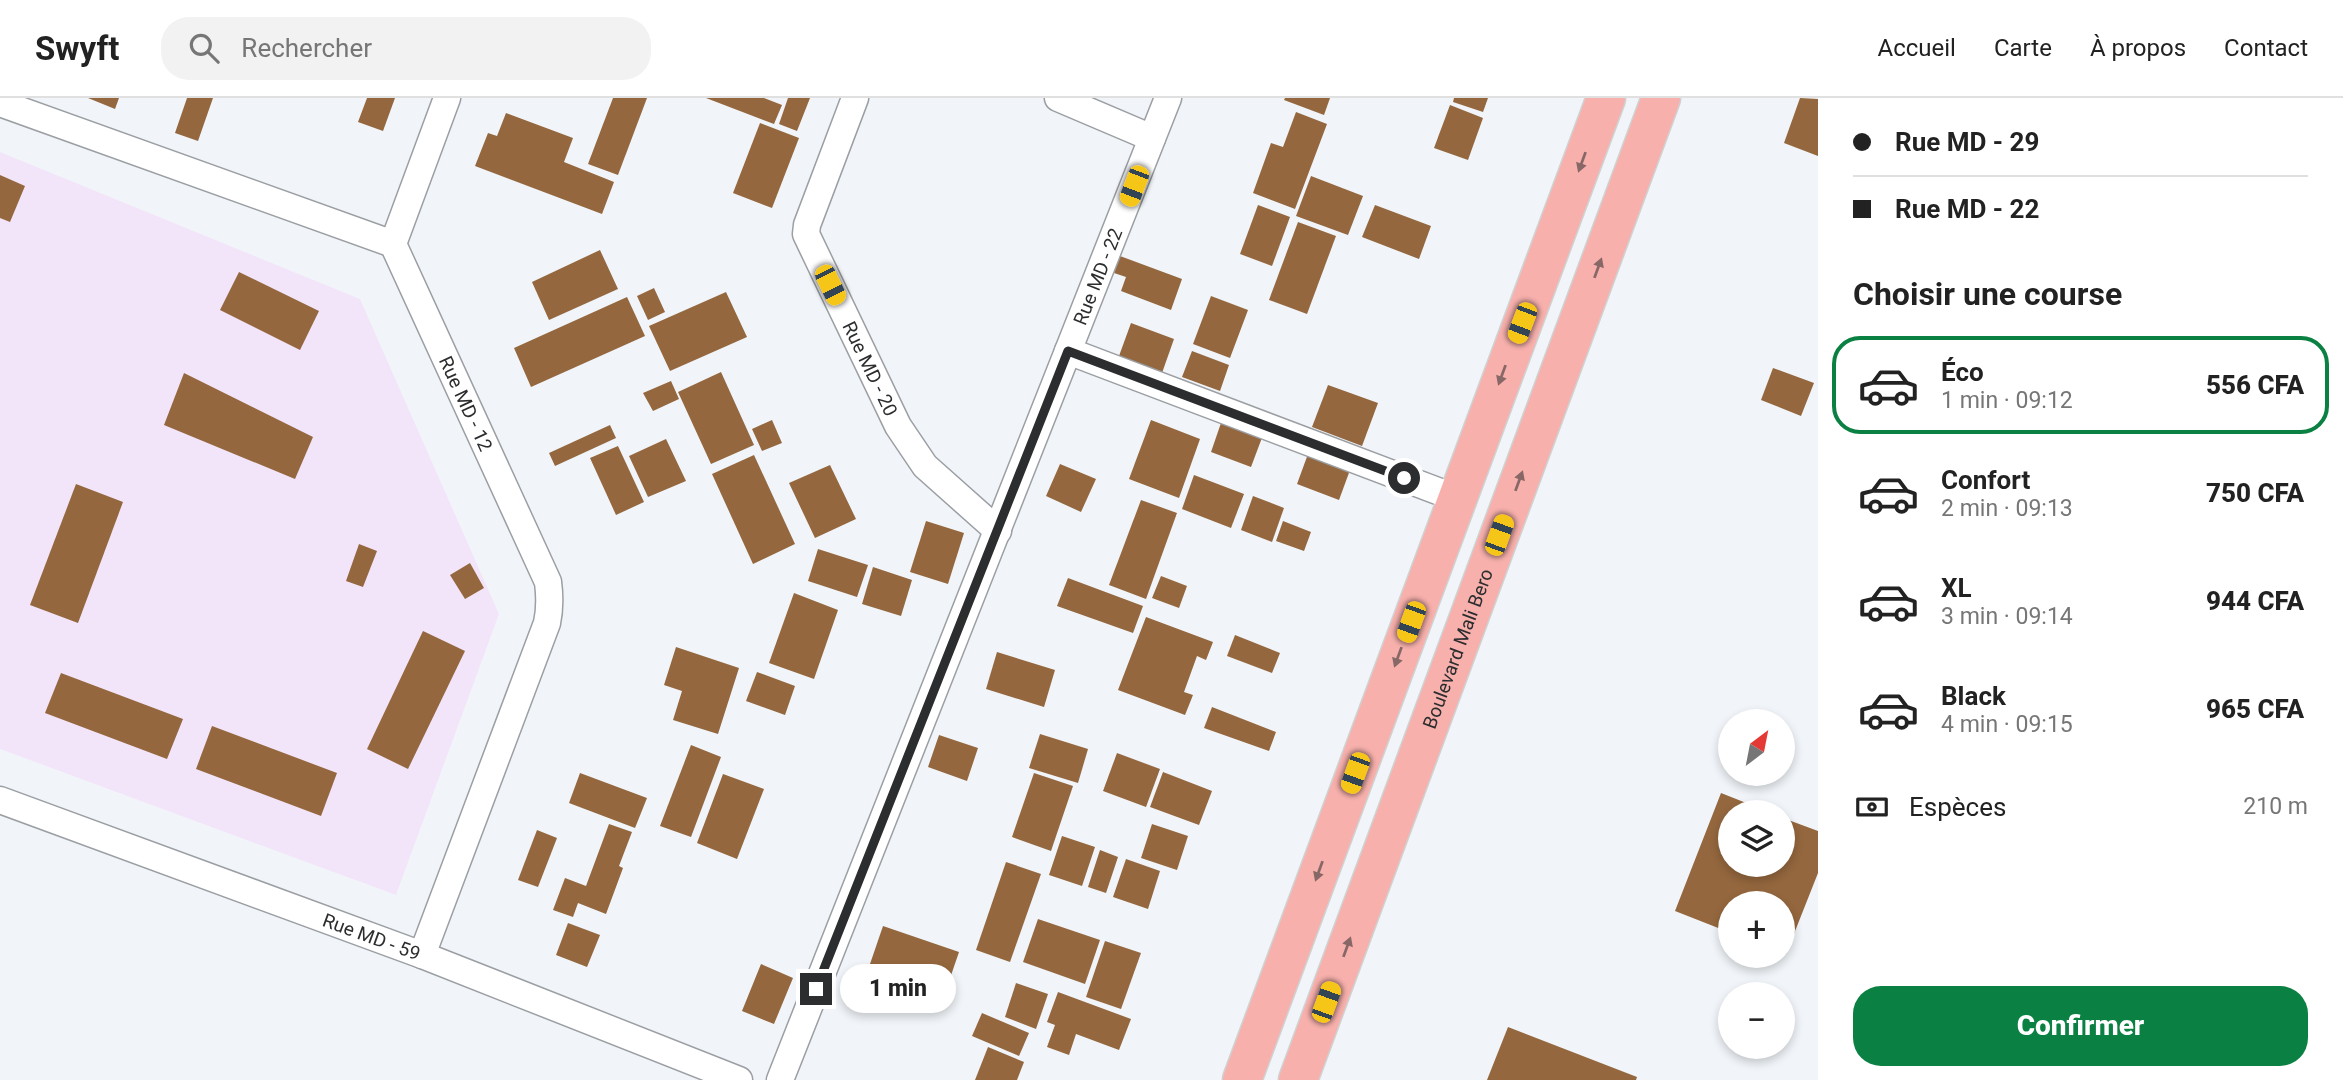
<!DOCTYPE html>
<html lang="fr">
<meta charset="utf-8">
<style>
:root{--surface:#fff;--page:#f2f2f2;--text:#222;--muted:#767676;--line:#e0e0e0;--accent:#0b8043}
body{margin:0;font-family:Roboto,sans-serif;background:var(--page);color:var(--text);height:100vh;display:flex;flex-direction:column;font-size:26px;white-space:nowrap}
*{box-sizing:border-box;margin:0}
p{font-size:23px;color:var(--muted)}
.icon{flex:none;width:38px;height:38px;fill:none;stroke:currentColor;stroke-width:2;stroke-linecap:round;stroke-linejoin:round}
.map{position:relative;flex:1;overflow:hidden}
.panel{display:flex;flex-direction:column;background:var(--surface);width:525px}
.panel>*{flex:none}
.banner{display:grid;align-content:center;height:154px;padding:0 35px;background:var(--surface)}
.needle{width:46px;rotate:32deg}
.tools{position:absolute;left:1718px;top:611px;display:grid;gap:14px}
.tools a{display:grid;place-items:center;width:77px;height:77px;border-radius:50%;background:var(--surface);box-shadow:0 4px 10px #0003;font-size:35px}
.end{position:absolute;width:32px;height:32px;margin:-16px;border:9px solid #2b2d2e;background:#fff;box-shadow:0 0 0 4px #fff}
.from{border-radius:50%}
.bubble{position:absolute;height:49px;border-radius:24px;background:var(--surface);box-shadow:0 4px 10px #0003;font-size:23px;font-weight:800;line-height:49px;text-align:center}
.car{position:absolute;width:21px;height:42px;margin:-21px -10px;border-radius:9px;box-shadow:0 0 5px 2px #0007;background:linear-gradient(#f5c518 24%,#345 0 40%,#f5c518 0 76%,#345 0 86%,#f5c518 0)}
.banner b{display:flex;align-items:center;gap:24px;height:66px;font-size:26px}
.banner b+b{border-top:2px solid var(--line)}
.banner i{width:18px;height:18px;background:var(--text)}
ul{padding:0;list-style:none}
li{display:flex;align-items:center;gap:21px;height:98px;margin:0 14px 10px;padding:0 21px;border:4px solid transparent;border-radius:28px}
li div{flex:1}
li b{display:block;font-size:26px}
li em{font-style:normal;font-weight:800}
li.active{border-color:var(--accent)}
li>.icon{width:63px;height:63px;stroke-width:1.5}
h2{padding:0 35px;font-size:32px;line-height:84px}
.pay{display:flex;align-items:center;gap:18px;height:77px;padding:0 35px;font-size:26px}
.pay p{margin-inline-start:auto}
.cta{display:flex;gap:14px;margin-top:auto;padding:14px 35px}
.cta a{flex:1;height:80px;border-radius:28px;background:var(--accent);color:#fff;font-size:28px;font-weight:800;line-height:80px;text-align:center}
header{display:flex;align-items:center;gap:42px;box-sizing:border-box;height:98px;padding:0 35px;background:var(--surface);border-bottom:2px solid var(--line)}
header strong{font-size:33px}
nav{display:flex;gap:38px;margin-inline-start:auto;font-size:24px}
.search{width:490px;height:63px;background:var(--page);display:flex;align-items:center;gap:18px;box-sizing:border-box;padding:0 24px;border-radius:28px;color:var(--muted);font-size:26px}
main{display:flex;flex:1;min-height:0}
.map>svg:first-child{display:block}
.education{fill:#f3e5f9}
.building{fill:#94673e}
.lines{fill:none;stroke-linecap:round;stroke-linejoin:round}
.street-casing{stroke:#9b9fa3;stroke-width:29}
.primary-casing{stroke:#d0d1d1;stroke-width:41}
.street{stroke:#fff;stroke-width:26}
.primary{stroke:#f7b0ac;stroke-width:38}
.oneway{fill:#876867}
.route{stroke:#2b2d2e;stroke-width:9}
.labels{text-anchor:middle;stroke-width:7;stroke-linejoin:round;paint-order:stroke}
.street-label{font-size:19px;fill:#2b2d2e;stroke:#fff}
</style>
<header>
<strong>Swyft</strong>
<div class="search"><svg class="icon" aria-label="search" viewBox="0 0 24 24"><circle cx="10" cy="10" r="6"/><path d="M15 15l6 6"/></svg>Rechercher</div>
<nav><a>Accueil</a><a>Carte</a><a>À propos</a><a>Contact</a></nav>
</header>
<main>
<div class="map">
<svg width="1818" height="982" viewBox="0 0 1818 982">
<rect width="100%" height="100%" fill="#f1f5f9"/>
<!-- education -->
<polygon class="education" points="0,54 360,201 499,516 396,797 0,651"/>
<!-- building -->
<g class="building">
<polygon points="88,0 119,0 115,11"/>
<polygon points="187,0 213,0 198,43 175,35"/>
<polygon points="367,0 395,0 383,33 358,24"/>
<polygon points="613,0 647,0 618,77 588,66"/>
<polygon points="706,0 764,0 782,7 774,26"/>
<polygon points="788,0 810,0 797,33 779,26"/>
<polygon points="1285,0 1330,0 1324,17 1284,2"/>
<polygon points="1454,0 1488,0 1483,14 1453,4"/>
<polygon points="1800,0 1818,1 1818,58 1784,45"/>
<polygon points="1450,7 1483,20 1468,62 1434,50"/>
<polygon points="1296,14 1327,26 1295,111 1253,95 1271,45 1283,49"/>
<polygon points="506,15 573,40 564,64 614,84 602,116 475,68 488,35 497,38"/>
<polygon points="760,25 799,40 772,110 733,95"/>
<polygon points="0,77 25,88 10,124 0,120"/>
<polygon points="1311,78 1363,98 1348,137 1296,118"/>
<polygon points="1258,107 1290,119 1272,168 1240,156"/>
<polygon points="1375,107 1431,128 1419,161 1362,139"/>
<polygon points="1298,124 1336,138 1307,216 1269,202"/>
<polygon points="600,152 618,191 549,222 532,184"/>
<polygon points="1120,158 1182,181 1171,212 1121,193 1126,179 1114,175"/>
<polygon points="239,174 319,213 300,252 220,212"/>
<polygon points="654,190 665,214 648,222 637,198"/>
<polygon points="726,194 747,239 670,273 649,228"/>
<polygon points="1211,198 1248,212 1230,260 1193,246"/>
<polygon points="627,199 645,238 531,289 514,250"/>
<polygon points="1131,225 1174,241 1162,275 1119,258"/>
<polygon points="1192,253 1229,267 1220,293 1182,279"/>
<polygon points="1773,270 1814,285 1801,318 1761,302"/>
<polygon points="721,274 754,347 711,366 678,294"/>
<polygon points="184,275 313,339 295,381 164,327"/>
<polygon points="671,283 679,301 653,313 643,295"/>
<polygon points="1328,287 1378,305 1362,348 1312,329"/>
<polygon points="772,322 782,345 762,353 752,331"/>
<polygon points="1151,322 1200,341 1179,400 1129,381"/>
<polygon points="1222,322 1263,337 1251,369 1211,354"/>
<polygon points="610,327 616,340 555,368 549,355"/>
<polygon points="666,341 686,383 648,399 629,358"/>
<polygon points="618,348 644,404 616,417 590,360"/>
<polygon points="1308,356 1350,372 1339,402 1297,386"/>
<polygon points="754,357 795,446 753,466 712,376"/>
<polygon points="1060,366 1096,381 1081,414 1046,398"/>
<polygon points="830,367 856,421 815,440 789,385"/>
<polygon points="1194,377 1244,396 1231,430 1182,411"/>
<polygon points="76,386 123,404 78,525 30,507"/>
<polygon points="1253,398 1284,410 1272,444 1241,432"/>
<polygon points="1141,402 1177,415 1146,501 1109,487"/>
<polygon points="926,423 964,435 948,486 910,474"/>
<polygon points="1283,423 1311,434 1304,453 1276,443"/>
<polygon points="359,446 377,453 363,489 346,483"/>
<polygon points="818,451 868,467 857,499 808,483"/>
<polygon points="470,465 484,490 465,501 450,477"/>
<polygon points="873,469 912,482 901,518 862,506"/>
<polygon points="1161,478 1187,488 1179,510 1152,500"/>
<polygon points="1068,480 1143,508 1133,535 1057,508"/>
<polygon points="794,495 838,512 814,581 769,565"/>
<polygon points="1146,519 1213,544 1206,562 1197,558 1184,594 1193,597 1185,617 1118,592"/>
<polygon points="423,533 465,553 408,671 367,651"/>
<polygon points="1235,537 1280,555 1272,575 1227,558"/>
<polygon points="676,549 739,570 718,636 673,622 682,593 664,587"/>
<polygon points="997,554 1055,572 1044,609 986,591"/>
<polygon points="757,574 795,588 785,617 746,603"/>
<polygon points="61,575 183,621 167,661 45,615"/>
<polygon points="1212,609 1276,634 1269,653 1204,630"/>
<polygon points="212,628 337,675 321,718 196,671"/>
<polygon points="1040,636 1088,651 1078,685 1029,670"/>
<polygon points="939,637 978,650 967,683 928,669"/>
<polygon points="691,647 721,659 691,739 660,728"/>
<polygon points="1117,655 1160,671 1146,709 1103,693"/>
<polygon points="1163,674 1212,693 1199,727 1150,709"/>
<polygon points="580,675 647,700 635,730 569,705"/>
<polygon points="1034,675 1073,688 1051,753 1012,739"/>
<polygon points="723,676 764,691 737,761 697,745"/>
<polygon points="1721,695 1769,714 1731,714 1731,766 1783,766 1783,720 1818,733 1818,775 1786,856 1783,855 1783,805 1731,805 1731,835 1675,813"/>
<polygon points="609,726 632,734 619,768 623,770 606,816 578,805 573,819 553,812 565,780 586,788"/>
<polygon points="1152,726 1188,738 1177,772 1141,760"/>
<polygon points="537,732 557,740 538,789 518,782"/>
<polygon points="1062,738 1095,749 1082,788 1049,777"/>
<polygon points="1100,752 1118,759 1106,795 1088,789"/>
<polygon points="1126,761 1160,773 1148,811 1113,799"/>
<polygon points="1006,764 1041,776 1010,864 976,852"/>
<polygon points="1038,821 1100,842 1085,886 1023,864"/>
<polygon points="568,825 600,837 587,869 556,857"/>
<polygon points="883,828 959,854 946,892 870,866"/>
<polygon points="1105,843 1141,855 1121,911 1086,899"/>
<polygon points="761,866 793,880 774,926 742,913"/>
<polygon points="1016,885 1048,896 1036,931 1005,919"/>
<polygon points="1058,894 1131,921 1119,952 1076,936 1069,957 1047,949 1055,927 1047,924"/>
<polygon points="982,915 1029,935 1019,958 972,938"/>
<polygon points="1508,929 1637,979 1636,982 1487,982"/>
<polygon points="988,949 1024,964 1017,982 975,982"/>
</g>
<g class="lines">
<defs>
<g id="street">
<path id="s1" d="M855,0L807,127L806,136L898,328L925,368L998,433"/>
<polyline points="1058,0 1152,40"/>
<path id="s2" d="M0,5L393,146L548,484C550,499 550,511 547,525L422,857"/>
<polyline points="393,146 447,0"/>
<polyline points="1068,253 1456,400"/>
<path id="s3" d="M0,702L422,857L739,982"/>
<path id="s4" d="M780,982L1168,0"/>
</g>
<g id="primary">
<polyline points="1242,982 1606,0"/>
<path id="s5" d="M1298,982L1661,0"/>
</g>
</defs>
<!-- street casing -->
<use href="#street" class="street-casing"/>
<!-- primary casing -->
<use href="#primary" class="primary-casing"/>
<!-- street -->
<use href="#street" class="street"/>
<!-- primary -->
<use href="#primary" class="primary"/>
</g>
<!-- one-way arrows -->
<defs><path id="oneway-solid" d="M-6-.8H1V-3.2L6.5 0L1 3.2V.8H-6Z" transform="scale(1.75)"/></defs>
<g class="oneway">
<use href="#oneway-solid" transform="translate(1582 64) rotate(110)"/>
<use href="#oneway-solid" transform="translate(1598 170) rotate(-70)"/>
<use href="#oneway-solid" transform="translate(1502 277) rotate(110)"/>
<use href="#oneway-solid" transform="translate(1519 383) rotate(-70)"/>
<use href="#oneway-solid" transform="translate(1398 559) rotate(110)"/>
<use href="#oneway-solid" transform="translate(1319 773) rotate(110)"/>
<use href="#oneway-solid" transform="translate(1347 849) rotate(-70)"/>
</g>
<g class="lines">
<!-- route -->
<polyline class="route" points="816,891 1068,253 1404,380"/>
</g>
<g class="labels">
<!-- street labels -->
<g class="street-label">
<text dy="7" stroke="none"><textPath href="#s4" startOffset="864">Rue MD - 22</textPath></text>
<text dy="7" stroke="none"><textPath href="#s1" startOffset="294">Rue MD - 20</textPath></text>
<text dy="7" stroke="none"><textPath href="#s2" startOffset="593">Rue MD - 12</textPath></text>
<text dy="7" stroke="none"><textPath href="#s5" startOffset="460">Boulevard Mali Bero</textPath></text>
<text dy="7" stroke="none"><textPath href="#s3" startOffset="396">Rue MD - 59</textPath></text>
</g>
</g>
</svg>
<div class="tools">
<a><svg class="needle" viewBox="-14 -14 28 28"><path d="M0-13l5 13h-10z" fill="#e53935"/><path d="M0 13l5-13h-10z" fill="#767676"/></svg></a>
<a><svg class="icon" aria-label="layers" viewBox="0 0 24 24"><path d="M12 4l9 5-9 5-9-5zM3 14l9 5 9-5"/></svg></a>
<a>+</a>
<a>−</a>
</div>
<i class="end from" style="left:1404px;top:380px"></i>
<i class="end" style="left:816px;top:891px"></i>
<div class="bubble" style="left:840px;top:866px;width:116px">1 min</div>
<i class="car" style="left:1134px;top:88px;rotate:201deg"></i>
<i class="car" style="left:830px;top:187px;rotate:154deg"></i>
<i class="car" style="left:1522px;top:225px;rotate:201deg"></i>
<i class="car" style="left:1499px;top:437px;rotate:20deg"></i>
<i class="car" style="left:1411px;top:524px;rotate:200deg"></i>
<i class="car" style="left:1355px;top:675px;rotate:200deg"></i>
<i class="car" style="left:1326px;top:904px;rotate:20deg"></i>
</div>
<section class="panel">
<div class="banner">
<b><i class="from"></i>Rue MD - 29</b>
<b><i></i>Rue MD - 22</b>
</div>
<h2>Choisir une course</h2>
<ul>
<li class="active"><svg class="icon" aria-label="car" viewBox="0 0 24 24"><path d="M5 17H2v-5l4-1 3-4h7l3 4 3 1v5h-3M9 17h6M6 11h13"/><circle cx="7" cy="17" r="2"/><circle cx="17" cy="17" r="2"/></svg><div><b>Éco</b><p>1 min · 09:12</p></div><em>556 CFA</em></li>
<li><svg class="icon" aria-label="car" viewBox="0 0 24 24"><path d="M5 17H2v-5l4-1 3-4h7l3 4 3 1v5h-3M9 17h6M6 11h13"/><circle cx="7" cy="17" r="2"/><circle cx="17" cy="17" r="2"/></svg><div><b>Confort</b><p>2 min · 09:13</p></div><em>750 CFA</em></li>
<li><svg class="icon" aria-label="car" viewBox="0 0 24 24"><path d="M5 17H2v-5l4-1 3-4h7l3 4 3 1v5h-3M9 17h6M6 11h13"/><circle cx="7" cy="17" r="2"/><circle cx="17" cy="17" r="2"/></svg><div><b>XL</b><p>3 min · 09:14</p></div><em>944 CFA</em></li>
<li><svg class="icon" aria-label="car" viewBox="0 0 24 24"><path d="M5 17H2v-5l4-1 3-4h7l3 4 3 1v5h-3M9 17h6M6 11h13"/><circle cx="7" cy="17" r="2"/><circle cx="17" cy="17" r="2"/></svg><div><b>Black</b><p>4 min · 09:15</p></div><em>965 CFA</em></li>
</ul>
<div class="pay"><svg class="icon" aria-label="cash" viewBox="0 0 24 24"><path d="M3 7h18v10H3z"/><circle cx="12" cy="12" r="2"/></svg>Espèces<p>210 m</p></div>
<div class="cta"><a>Confirmer</a></div>
</section>
</main>
